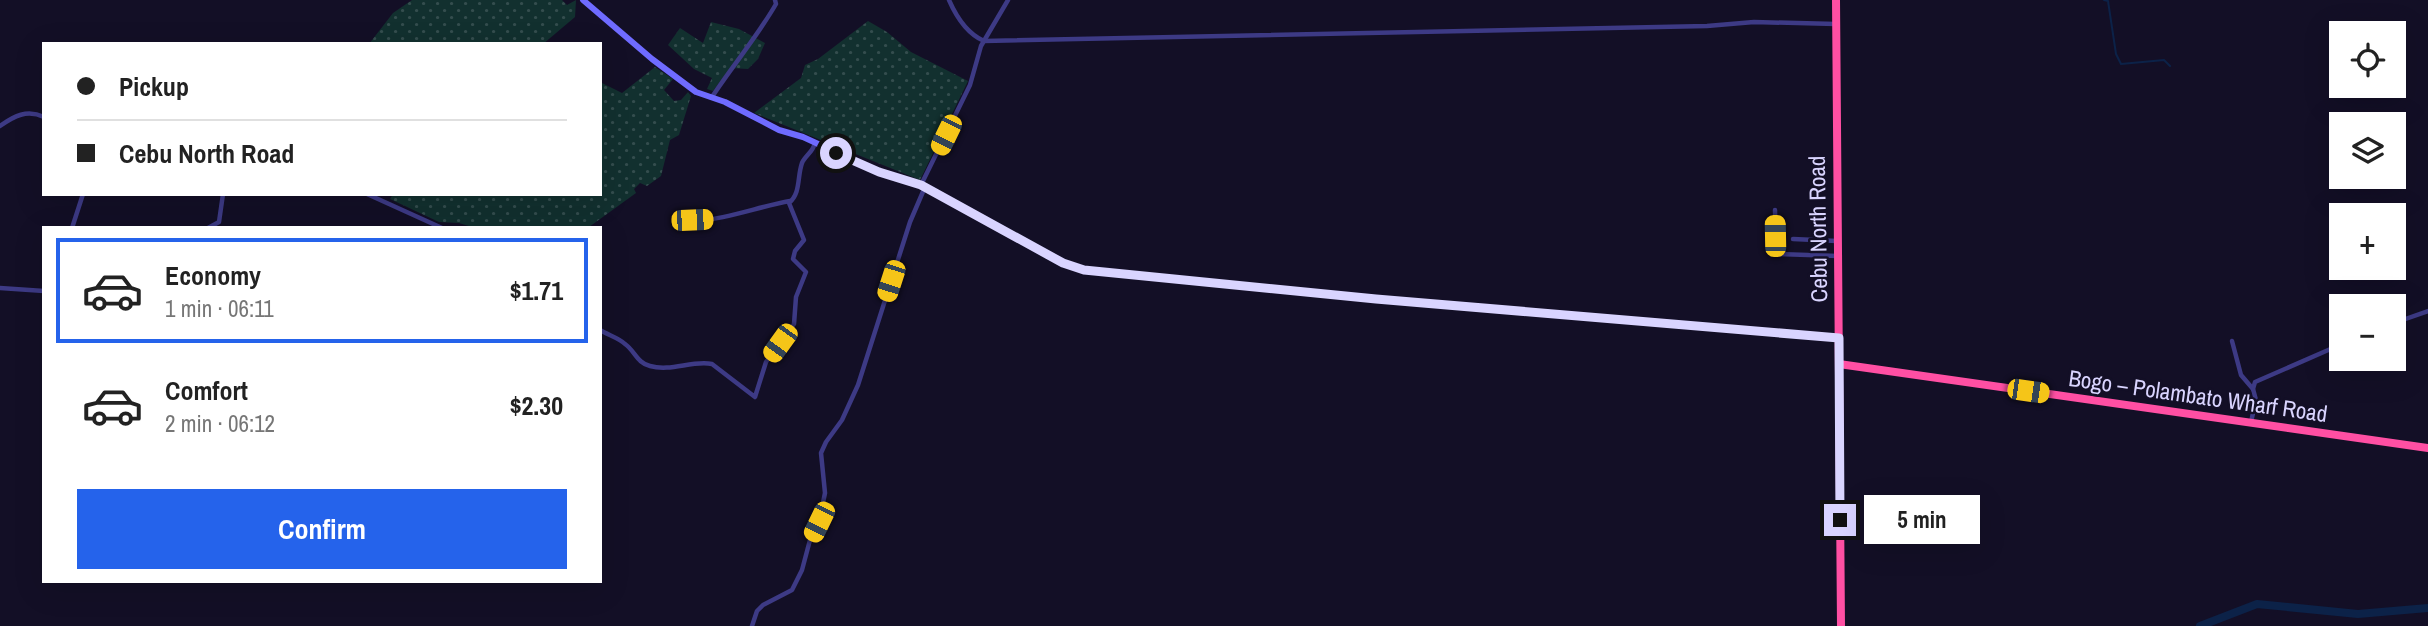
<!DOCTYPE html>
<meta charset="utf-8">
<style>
:root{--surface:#fff;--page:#f6f6f6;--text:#222;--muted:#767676;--line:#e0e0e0;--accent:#2563eb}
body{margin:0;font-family:"Archivo Narrow",sans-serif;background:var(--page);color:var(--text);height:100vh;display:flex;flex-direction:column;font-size:26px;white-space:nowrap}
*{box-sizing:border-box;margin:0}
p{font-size:23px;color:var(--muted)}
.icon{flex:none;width:38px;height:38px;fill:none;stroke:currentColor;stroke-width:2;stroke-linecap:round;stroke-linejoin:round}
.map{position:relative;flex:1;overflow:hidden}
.side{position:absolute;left:42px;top:226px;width:560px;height:357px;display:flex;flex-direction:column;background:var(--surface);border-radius:0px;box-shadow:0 7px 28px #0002}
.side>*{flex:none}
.guide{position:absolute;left:42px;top:42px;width:560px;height:154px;border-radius:0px;box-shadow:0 7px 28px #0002;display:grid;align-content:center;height:154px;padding:0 35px;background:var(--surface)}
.controls{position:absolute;left:2329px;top:21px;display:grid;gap:14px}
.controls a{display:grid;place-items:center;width:77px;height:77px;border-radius:0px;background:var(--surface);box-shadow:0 7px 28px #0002;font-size:35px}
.end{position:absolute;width:32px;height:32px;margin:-16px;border:9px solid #d9d4ff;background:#111;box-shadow:0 0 0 4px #111}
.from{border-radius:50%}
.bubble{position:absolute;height:49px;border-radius:0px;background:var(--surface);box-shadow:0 7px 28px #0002;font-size:23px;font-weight:700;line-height:49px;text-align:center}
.car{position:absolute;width:21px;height:42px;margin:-21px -10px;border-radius:9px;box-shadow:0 0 5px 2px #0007;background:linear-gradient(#f5c518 24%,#345 0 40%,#f5c518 0 76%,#345 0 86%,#f5c518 0)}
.guide b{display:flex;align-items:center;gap:24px;height:66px;font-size:26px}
.guide b+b{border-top:2px solid var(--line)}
.guide i{width:18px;height:18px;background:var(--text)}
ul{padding:12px 0 0;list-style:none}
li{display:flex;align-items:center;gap:21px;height:105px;margin:0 14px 10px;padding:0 21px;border:4px solid transparent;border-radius:0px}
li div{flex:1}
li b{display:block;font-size:26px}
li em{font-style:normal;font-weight:700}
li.selected{border-color:var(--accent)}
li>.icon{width:63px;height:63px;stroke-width:1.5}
.button{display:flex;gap:14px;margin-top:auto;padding:14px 35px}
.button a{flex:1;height:80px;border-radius:0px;background:var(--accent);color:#fff;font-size:28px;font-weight:700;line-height:80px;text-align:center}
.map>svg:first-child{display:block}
.grass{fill:url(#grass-dots)}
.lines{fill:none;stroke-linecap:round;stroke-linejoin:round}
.stream{stroke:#0c2248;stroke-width:2}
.river{stroke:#0c2248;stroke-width:8}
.street{stroke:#3d3a85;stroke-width:4.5}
.secondary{stroke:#6f6bff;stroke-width:6}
.highway{stroke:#ff4fa3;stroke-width:8}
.route{stroke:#d9d4ff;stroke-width:9}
.labels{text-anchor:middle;stroke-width:5;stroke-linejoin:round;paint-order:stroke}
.street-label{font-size:23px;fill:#d9d4ff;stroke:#130f26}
</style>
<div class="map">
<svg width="2428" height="626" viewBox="0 0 2428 626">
<defs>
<pattern id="grass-dots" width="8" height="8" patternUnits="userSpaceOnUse" patternTransform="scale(1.75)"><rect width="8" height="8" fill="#12302f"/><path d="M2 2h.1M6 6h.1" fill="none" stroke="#344d4e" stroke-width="1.8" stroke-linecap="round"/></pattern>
</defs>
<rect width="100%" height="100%" fill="#130f26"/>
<!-- grass -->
<g class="grass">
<polygon points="412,0 562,0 567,5 576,0 575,17 543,44 369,44 393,13"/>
<polygon points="868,21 887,32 911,52 968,81 920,180 754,113 801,78 805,65 818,59"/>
<polygon points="711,22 739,29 765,43 758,59 748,69 730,68 713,91 707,89 712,78 694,69 668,45 680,28 703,43"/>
<polygon points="655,67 673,79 664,90 674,101 681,100 688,92 691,96 679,135 670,140 661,176 647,186 640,183 634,189 636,193 589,227 472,227 459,223 439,222 390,199 393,194 600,194 600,82 622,93"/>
</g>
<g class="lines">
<!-- stream -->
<polyline class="stream" points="2104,0 2108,1 2116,54 2121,64 2164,60 2170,66"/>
<!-- river -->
<polyline class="river" points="2200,626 2257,604 2358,614 2428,608"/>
<!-- street -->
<g class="street">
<path d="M949,0C956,16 968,34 984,41L1707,26L1754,22L1836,24"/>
<path d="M712,97C733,65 757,37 776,4L775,0"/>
<path d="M0,126C14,116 27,109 44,117"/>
<polyline points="921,185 970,85 981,46 1008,0"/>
<polyline points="367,194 442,228"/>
<polyline points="1775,210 1776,254 1838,256"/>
<path d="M692,221C725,220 757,207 790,201"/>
<polyline points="72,228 83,194"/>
<polyline points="208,228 219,222 223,194"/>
<polyline points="1793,239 1837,241"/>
<polyline points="0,288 44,291"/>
<polyline points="2394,323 2428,311"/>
<path d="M600,330C608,335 619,338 625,344C635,351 637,363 650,366C671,372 692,360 712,364L755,397L766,362L794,324L796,297L806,272L793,259L795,251L804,240L789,203C801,193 797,177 802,163C805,156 813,152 815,143"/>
<polyline points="2232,341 2241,375 2253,389"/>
<polyline points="2251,422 2256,400 2253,389 2255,382 2342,344"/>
<polyline points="752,626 757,611 763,605 792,590 802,570 810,540 819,522 825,493 821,453 826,442 842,420 858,385 910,222 925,187"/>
</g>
<!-- secondary -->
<polyline class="secondary" points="583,0 652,59 696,92 725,102 779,130 803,137 879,172 921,185 1063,263 1084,270 1376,299 1839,338"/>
<!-- highway -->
<g class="highway">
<polyline points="1836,0 1841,626"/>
<polyline points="1839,364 2428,448"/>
</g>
</g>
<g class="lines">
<!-- route -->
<polyline class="route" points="836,153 879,172 921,185 1063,263 1084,270 1376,299 1839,338 1840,520"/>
</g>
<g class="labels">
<!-- street labels -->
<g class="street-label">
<text transform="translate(1818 229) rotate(-91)" y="8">Cebu North Road</text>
<text transform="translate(2198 396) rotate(8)" y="8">Bogo – Polambato Wharf Road</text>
</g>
</g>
</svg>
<div class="controls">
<a><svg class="icon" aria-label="locate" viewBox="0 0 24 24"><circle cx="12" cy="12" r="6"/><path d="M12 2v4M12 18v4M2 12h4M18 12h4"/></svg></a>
<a><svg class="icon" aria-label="layers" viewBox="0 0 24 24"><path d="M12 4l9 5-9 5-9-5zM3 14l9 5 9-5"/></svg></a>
<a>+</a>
<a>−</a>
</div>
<i class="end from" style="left:836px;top:153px"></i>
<i class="end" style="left:1840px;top:520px"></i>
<div class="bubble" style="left:1864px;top:495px;width:116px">5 min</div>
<i class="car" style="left:946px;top:135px;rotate:206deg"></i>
<i class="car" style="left:692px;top:220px;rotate:88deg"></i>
<i class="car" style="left:1775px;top:236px;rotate:359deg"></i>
<i class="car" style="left:891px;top:281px;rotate:198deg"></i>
<i class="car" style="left:780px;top:343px;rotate:216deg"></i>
<i class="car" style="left:2028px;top:391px;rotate:98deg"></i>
<i class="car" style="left:819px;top:522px;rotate:206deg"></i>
<div class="guide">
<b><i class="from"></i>Pickup</b>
<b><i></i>Cebu North Road</b>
</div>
<section class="side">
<ul>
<li class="selected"><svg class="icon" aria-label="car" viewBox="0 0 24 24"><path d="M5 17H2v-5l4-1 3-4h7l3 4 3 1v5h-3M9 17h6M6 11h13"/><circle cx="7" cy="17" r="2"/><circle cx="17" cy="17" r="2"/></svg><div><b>Economy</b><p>1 min · 06:11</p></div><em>$1.71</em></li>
<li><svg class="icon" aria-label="car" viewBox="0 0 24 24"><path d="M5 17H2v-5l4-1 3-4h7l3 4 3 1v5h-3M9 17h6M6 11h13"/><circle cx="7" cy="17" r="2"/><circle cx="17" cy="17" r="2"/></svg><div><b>Comfort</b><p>2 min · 06:12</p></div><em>$2.30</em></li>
</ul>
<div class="button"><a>Confirm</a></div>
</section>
</div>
